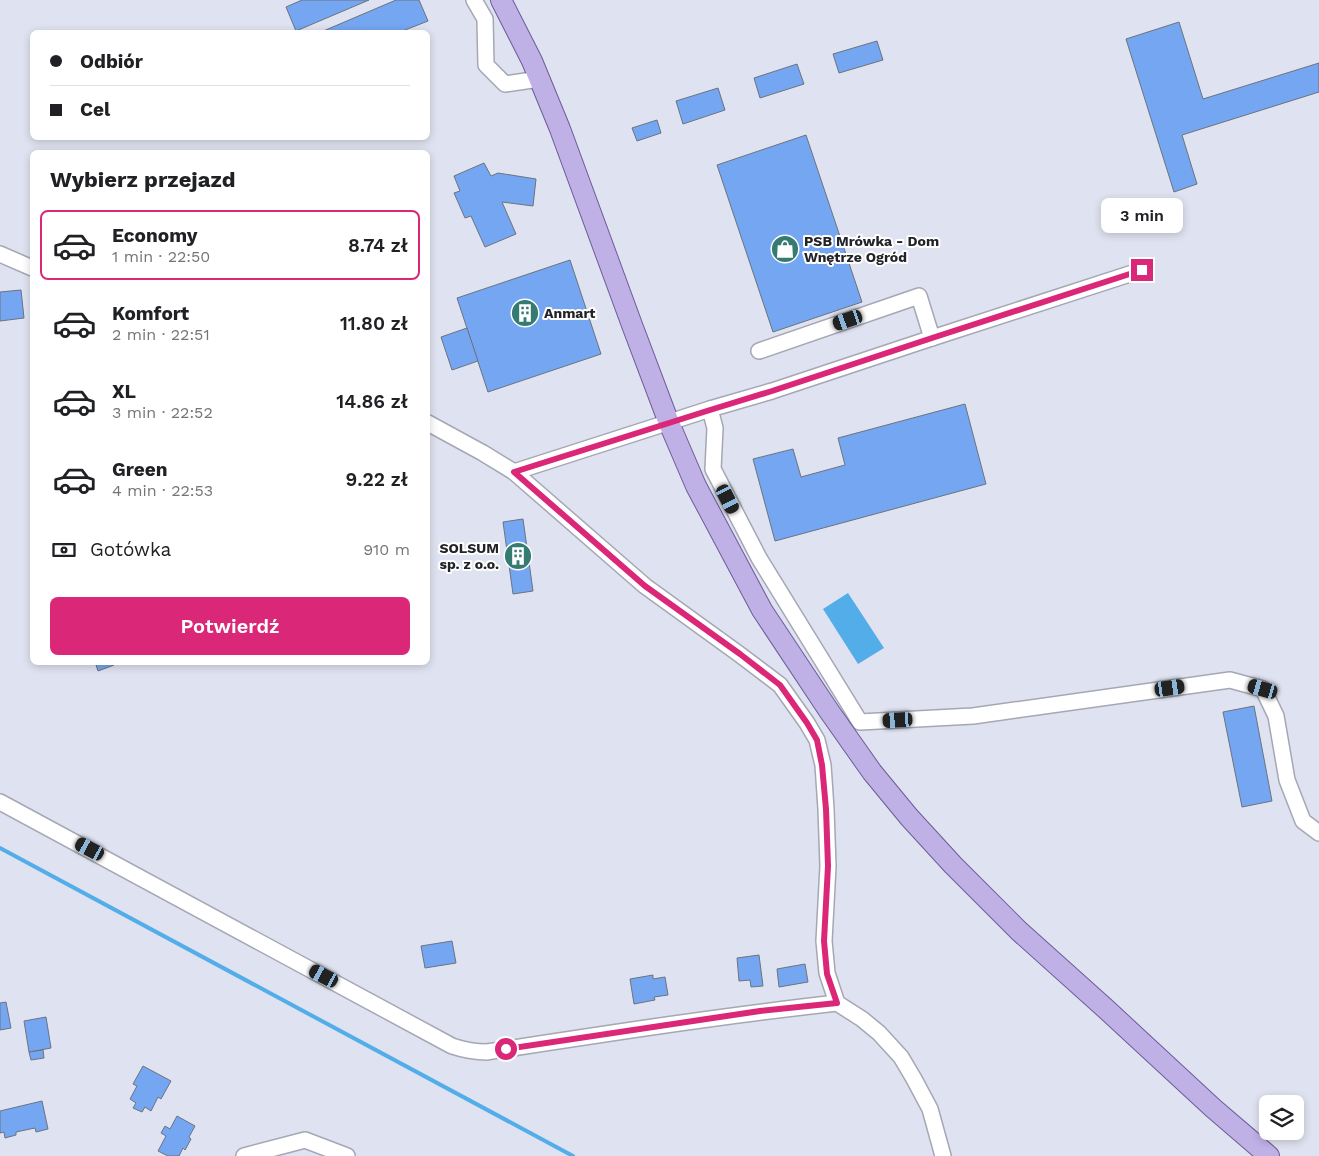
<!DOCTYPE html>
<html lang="pl">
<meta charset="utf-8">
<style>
:root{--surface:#fff;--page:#f6f6f6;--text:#202124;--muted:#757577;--line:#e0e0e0;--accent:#db2777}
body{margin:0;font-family:"Work Sans",sans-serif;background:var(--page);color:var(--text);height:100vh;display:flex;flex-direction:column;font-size:19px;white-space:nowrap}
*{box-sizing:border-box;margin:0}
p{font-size:16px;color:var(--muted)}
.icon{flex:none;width:28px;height:28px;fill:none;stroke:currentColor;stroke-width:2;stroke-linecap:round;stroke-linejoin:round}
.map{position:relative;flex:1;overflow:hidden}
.details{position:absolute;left:30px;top:150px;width:400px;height:515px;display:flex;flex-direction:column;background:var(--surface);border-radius:8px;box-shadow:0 2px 8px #0003}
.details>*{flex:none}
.top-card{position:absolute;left:30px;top:30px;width:400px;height:110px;border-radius:8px;box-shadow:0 2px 8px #0003;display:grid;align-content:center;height:110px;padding:0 20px;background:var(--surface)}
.fabs{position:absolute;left:1259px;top:1095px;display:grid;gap:10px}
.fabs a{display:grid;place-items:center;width:45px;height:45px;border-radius:8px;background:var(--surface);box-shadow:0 2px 8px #0003;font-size:25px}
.end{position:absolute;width:22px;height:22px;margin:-11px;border:6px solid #db2777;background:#fff;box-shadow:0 0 0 2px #fff}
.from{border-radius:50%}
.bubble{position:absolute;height:35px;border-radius:8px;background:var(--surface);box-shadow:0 2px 8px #0003;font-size:16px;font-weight:600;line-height:35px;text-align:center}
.car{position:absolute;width:15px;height:30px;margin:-15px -8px;border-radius:6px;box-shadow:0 0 4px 1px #0007;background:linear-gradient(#222 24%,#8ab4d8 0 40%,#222 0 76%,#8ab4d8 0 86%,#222 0)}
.top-card b{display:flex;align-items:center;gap:18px;height:48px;font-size:19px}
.top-card b+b{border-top:1px solid var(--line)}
.top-card i{width:12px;height:12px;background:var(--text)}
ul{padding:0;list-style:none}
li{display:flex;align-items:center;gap:15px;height:70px;margin:0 10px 8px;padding:0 10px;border:2px solid transparent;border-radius:8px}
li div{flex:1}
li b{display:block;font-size:19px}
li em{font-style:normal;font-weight:600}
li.selected{border-color:var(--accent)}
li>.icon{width:45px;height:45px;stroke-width:1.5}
h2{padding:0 20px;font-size:22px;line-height:60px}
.pay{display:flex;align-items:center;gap:12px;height:55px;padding:0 20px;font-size:19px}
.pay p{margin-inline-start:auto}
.primary-button{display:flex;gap:10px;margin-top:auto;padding:10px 20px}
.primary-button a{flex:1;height:58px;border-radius:8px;background:var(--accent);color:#fff;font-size:20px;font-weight:600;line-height:58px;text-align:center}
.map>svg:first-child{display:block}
.water{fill:#52ade8}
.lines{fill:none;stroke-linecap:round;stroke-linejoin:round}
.stream{stroke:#52ade8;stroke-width:4}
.building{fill:#75a6f1;stroke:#6c737e}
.minor-casing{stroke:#a5a7b4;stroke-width:18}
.major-casing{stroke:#6d5c98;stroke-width:22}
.minor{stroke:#fff;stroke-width:15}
.major{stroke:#bfb0e6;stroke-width:20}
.route{stroke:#db2777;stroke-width:6}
.labels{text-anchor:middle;stroke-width:4;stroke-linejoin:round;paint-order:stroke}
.poi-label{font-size:14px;font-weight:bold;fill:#222328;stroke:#fff;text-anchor:start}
</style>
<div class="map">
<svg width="1319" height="1156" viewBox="0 0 1319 1156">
<rect width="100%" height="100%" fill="#dfe2f0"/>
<!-- water -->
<polygon class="water" points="848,593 884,648 858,664 823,609"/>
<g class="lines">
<!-- stream -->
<polyline class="stream" points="0,848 573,1156"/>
</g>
<!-- building -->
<g class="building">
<polygon points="302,0 369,0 296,31 286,7"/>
<polygon points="396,0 419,0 428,21 400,32 321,32"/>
<polygon points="1179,22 1203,99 1319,63 1319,92 1182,135 1197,184 1174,192 1126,39"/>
<polygon points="877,41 883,60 839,73 833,54"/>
<polygon points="797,64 804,84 760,98 754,78"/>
<polygon points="718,88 725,110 683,124 676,101"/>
<polygon points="657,120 661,133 637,141 632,128"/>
<polygon points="806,135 862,302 773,332 717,165"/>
<polygon points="484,163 491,176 498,173 536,179 533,206 502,202 516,234 485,247 471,216 465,218 454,193 460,191 454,176"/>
<polygon points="570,260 601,354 488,392 457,298"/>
<polygon points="21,290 24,318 0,321 0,292"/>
<polygon points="467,328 478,361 452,370 441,337"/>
<polygon points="965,404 986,484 775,541 753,459 793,449 801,477 845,465 838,438"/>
<polygon points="523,519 533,591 513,594 503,522"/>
<polygon points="95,662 113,662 114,665 98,671"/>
<polygon points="1254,706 1272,801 1242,807 1223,712"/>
<polygon points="452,941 456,963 425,968 421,946"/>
<polygon points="759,955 763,986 751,987 750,980 739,981 737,958"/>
<polygon points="805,964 808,982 779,987 777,969"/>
<polygon points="653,975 653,979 665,977 668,995 654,997 655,1000 634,1004 630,979"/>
<polygon points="6,1002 11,1028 0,1030 0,1003"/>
<polygon points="46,1017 51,1048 29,1052 24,1021"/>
<polygon points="43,1050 44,1058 31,1060 29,1052"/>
<polygon points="143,1066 171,1081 161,1099 158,1097 151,1111 145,1107 142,1112 133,1108 136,1103 130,1099 137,1086 133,1084"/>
<polygon points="42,1101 48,1129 36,1132 35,1128 16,1132 16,1135 5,1138 4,1132 0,1133 0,1111"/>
<polygon points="177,1116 195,1126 189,1137 191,1139 185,1150 183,1148 179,1156 168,1156 158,1151 166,1136 161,1133 165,1126 170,1129"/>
</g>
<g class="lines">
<defs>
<g id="minor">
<polyline points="474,0 485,19 486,65 505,84 539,79"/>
<polyline points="0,254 32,268"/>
<polyline points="759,351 919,296 932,338"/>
<polyline points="710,409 715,428 713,469 759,558 860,722 973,716 1230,680 1263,689 1276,716 1287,780 1303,821 1319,833"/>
<polyline points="428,423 483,453 514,472 645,586 739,654 780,685 807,723 817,740 823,765 826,809 828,866 824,941 827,973 837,1003 862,1019 879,1033 901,1057 914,1079 930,1109 943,1156"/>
<polyline points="514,472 710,409 772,391 932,338 1142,270"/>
<path d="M0,802L452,1046C464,1050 474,1052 487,1052C604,1034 720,1016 837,1003"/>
<polyline points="244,1156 305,1140 347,1156"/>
</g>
<polyline id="major" points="501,0 532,61 560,129 632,325 669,423 696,486 762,610 829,711 872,772 909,817 953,865 1019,931 1106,1009 1213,1108 1269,1156"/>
</defs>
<!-- minor casing -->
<use href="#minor" class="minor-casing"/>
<!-- major casing -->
<use href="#major" class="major-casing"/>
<!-- minor -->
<use href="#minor" class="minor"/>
<!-- major -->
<use href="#major" class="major"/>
</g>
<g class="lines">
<!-- route -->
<polyline class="route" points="506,1049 760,1011 837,1003 827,974 824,941 828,866 826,809 822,765 817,740 807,723 780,685 740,654 645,586 514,472 710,410 772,391 932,338 1142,270"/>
</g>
<!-- icons -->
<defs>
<symbol id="shop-disc" viewBox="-11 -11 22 22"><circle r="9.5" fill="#357b72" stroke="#fff"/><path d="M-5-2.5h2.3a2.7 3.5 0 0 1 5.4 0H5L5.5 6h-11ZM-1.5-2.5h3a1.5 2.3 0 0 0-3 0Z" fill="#fff"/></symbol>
<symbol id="building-disc" viewBox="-11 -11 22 22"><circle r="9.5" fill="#357b72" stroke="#fff"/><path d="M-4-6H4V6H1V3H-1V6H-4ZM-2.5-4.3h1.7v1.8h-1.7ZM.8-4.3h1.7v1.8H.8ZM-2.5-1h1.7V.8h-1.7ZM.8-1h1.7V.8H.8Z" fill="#fff"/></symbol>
</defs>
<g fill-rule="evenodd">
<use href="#shop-disc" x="769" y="233" width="32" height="32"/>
<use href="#building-disc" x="509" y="297" width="32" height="32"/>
<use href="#building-disc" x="502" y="540" width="32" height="32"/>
</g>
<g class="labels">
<!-- poi labels -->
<g class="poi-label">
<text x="804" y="246">PSB Mrówka - Dom<tspan x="804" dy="16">Wnętrze Ogród</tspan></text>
<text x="544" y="318">Anmart</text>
<text x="499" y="553" text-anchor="end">SOLSUM<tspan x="499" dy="16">sp. z o.o.</tspan></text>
</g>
</g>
</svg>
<div class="fabs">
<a><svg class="icon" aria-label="layers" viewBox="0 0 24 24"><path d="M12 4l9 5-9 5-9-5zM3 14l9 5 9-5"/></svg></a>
</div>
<i class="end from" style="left:506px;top:1049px"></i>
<i class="end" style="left:1142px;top:270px"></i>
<div class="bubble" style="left:1101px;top:198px;width:82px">3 min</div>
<i class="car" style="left:848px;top:320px;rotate:251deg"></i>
<i class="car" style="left:728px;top:499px;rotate:153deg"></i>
<i class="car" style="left:1170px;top:688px;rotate:82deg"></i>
<i class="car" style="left:1263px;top:689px;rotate:286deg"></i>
<i class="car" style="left:898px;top:720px;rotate:267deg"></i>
<i class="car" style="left:90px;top:849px;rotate:298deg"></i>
<i class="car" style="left:324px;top:976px;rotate:298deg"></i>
<div class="top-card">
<b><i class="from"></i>Odbiór</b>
<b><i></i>Cel</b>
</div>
<section class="details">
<h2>Wybierz przejazd</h2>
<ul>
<li class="selected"><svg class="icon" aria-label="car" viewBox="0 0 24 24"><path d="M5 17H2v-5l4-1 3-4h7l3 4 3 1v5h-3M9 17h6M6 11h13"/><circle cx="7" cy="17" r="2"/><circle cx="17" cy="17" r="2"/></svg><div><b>Economy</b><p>1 min · 22:50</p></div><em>8.74 zł</em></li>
<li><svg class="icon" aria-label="car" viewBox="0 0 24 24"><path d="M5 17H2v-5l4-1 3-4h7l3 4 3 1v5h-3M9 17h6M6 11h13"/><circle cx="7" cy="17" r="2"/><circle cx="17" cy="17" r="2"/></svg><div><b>Komfort</b><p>2 min · 22:51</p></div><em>11.80 zł</em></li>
<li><svg class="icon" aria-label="car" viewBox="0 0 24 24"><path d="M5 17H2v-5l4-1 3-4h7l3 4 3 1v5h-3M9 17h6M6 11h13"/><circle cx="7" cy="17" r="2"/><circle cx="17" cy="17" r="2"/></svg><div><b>XL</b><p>3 min · 22:52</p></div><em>14.86 zł</em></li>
<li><svg class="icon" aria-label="car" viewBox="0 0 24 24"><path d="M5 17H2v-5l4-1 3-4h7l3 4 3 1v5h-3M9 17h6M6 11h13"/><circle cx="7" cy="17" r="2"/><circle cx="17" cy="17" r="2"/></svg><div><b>Green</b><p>4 min · 22:53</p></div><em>9.22 zł</em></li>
</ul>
<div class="pay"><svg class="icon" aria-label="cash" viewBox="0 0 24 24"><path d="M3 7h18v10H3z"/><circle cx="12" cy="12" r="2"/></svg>Gotówka<p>910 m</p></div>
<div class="primary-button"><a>Potwierdź</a></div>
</section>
</div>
